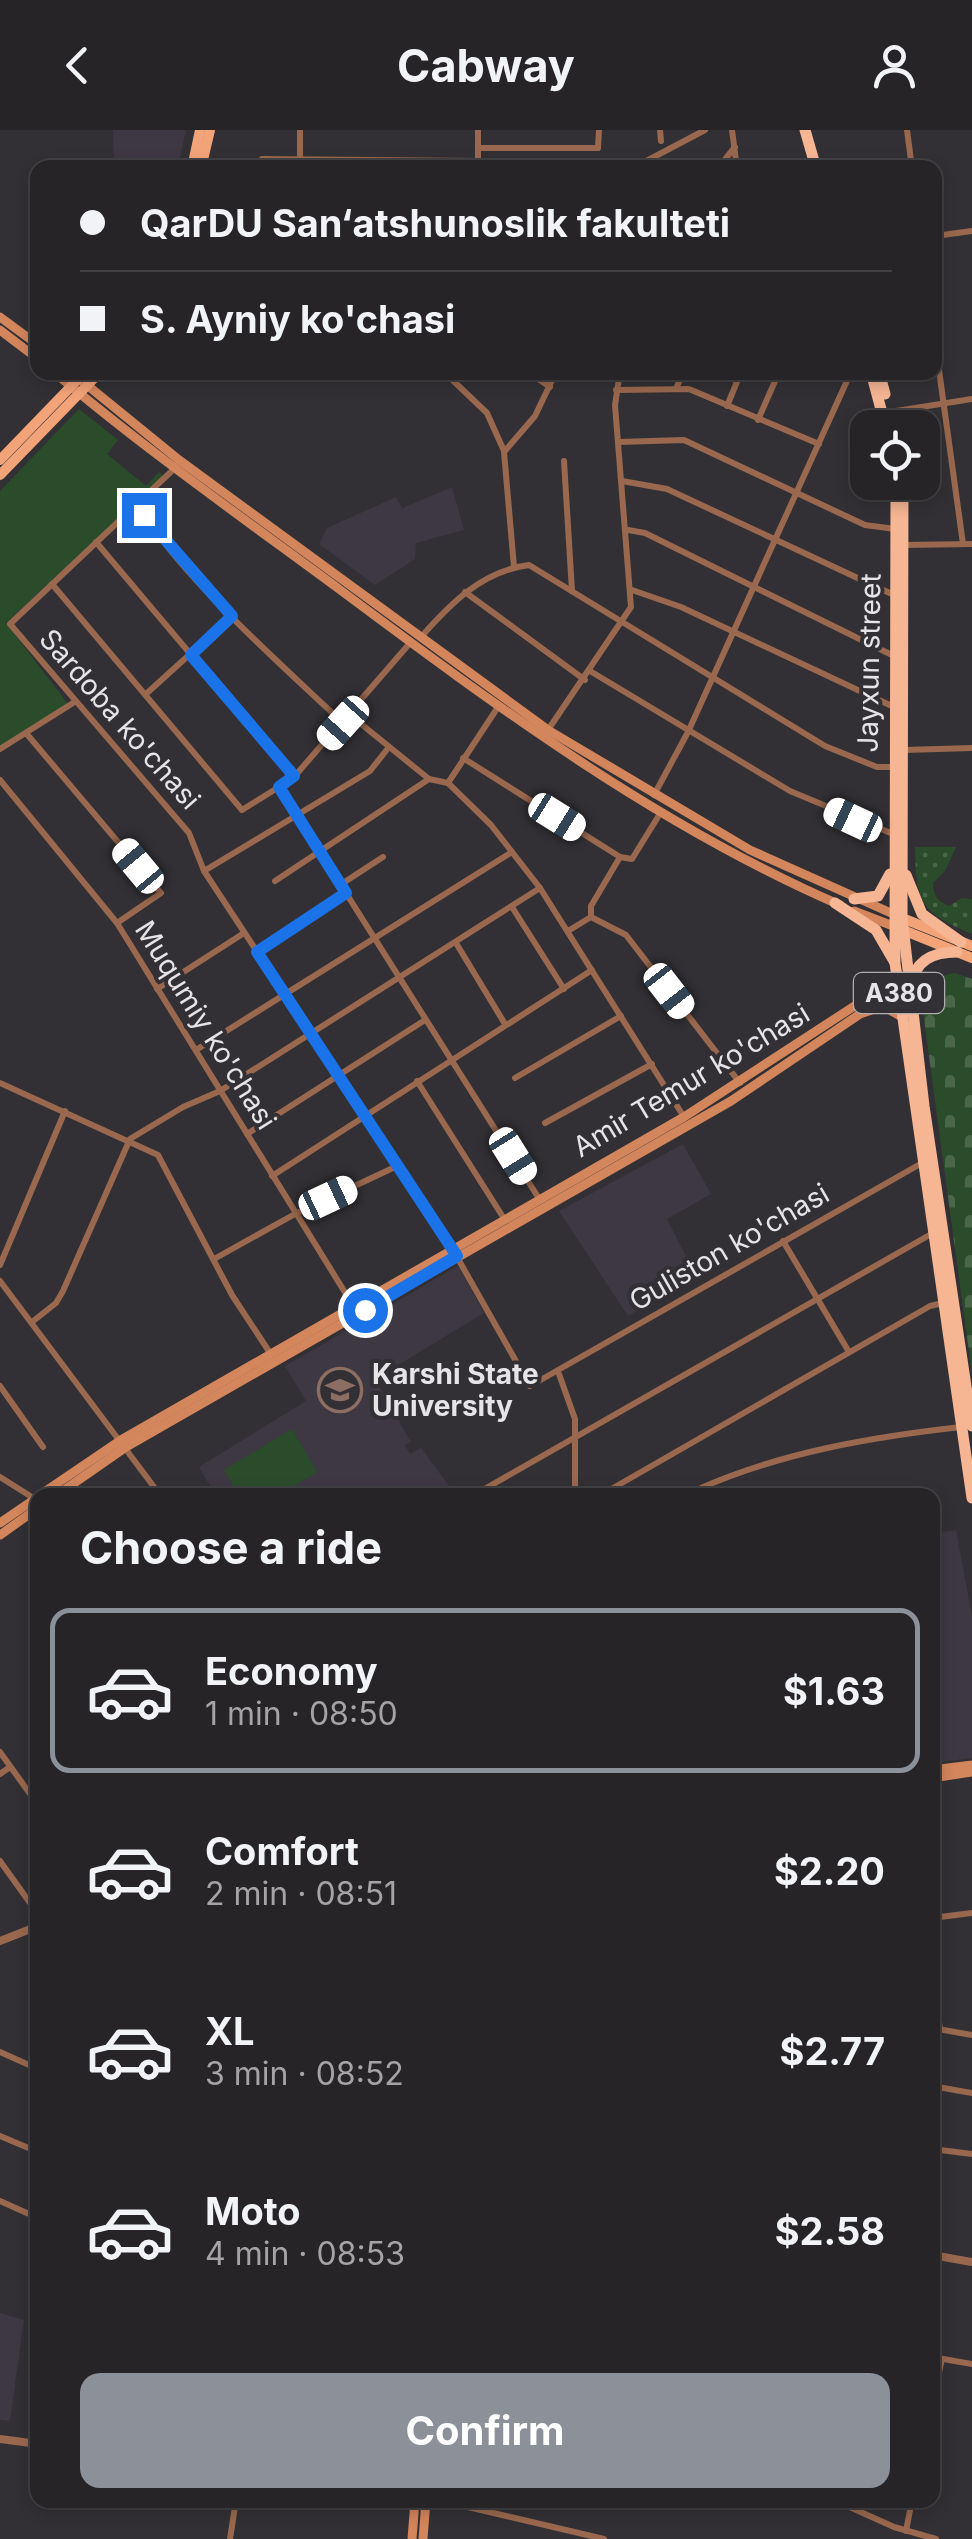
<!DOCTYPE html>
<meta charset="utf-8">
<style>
:root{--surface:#262427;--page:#2e2c2f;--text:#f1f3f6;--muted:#a4a4a7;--line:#424144;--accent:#8c9099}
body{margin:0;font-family:Inter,sans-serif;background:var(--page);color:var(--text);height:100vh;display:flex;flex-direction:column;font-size:38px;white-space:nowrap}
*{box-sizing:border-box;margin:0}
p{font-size:32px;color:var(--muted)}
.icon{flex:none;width:55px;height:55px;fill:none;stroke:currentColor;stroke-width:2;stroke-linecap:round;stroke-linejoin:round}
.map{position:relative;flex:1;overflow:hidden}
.drawer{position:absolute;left:30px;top:1358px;width:910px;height:1020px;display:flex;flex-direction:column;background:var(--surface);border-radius:20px;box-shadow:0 5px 15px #0003,0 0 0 2px var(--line)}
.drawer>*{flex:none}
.banner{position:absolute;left:30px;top:30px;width:912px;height:220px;border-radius:20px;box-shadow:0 5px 15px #0003,0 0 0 2px var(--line);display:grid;align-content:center;height:220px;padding:0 50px;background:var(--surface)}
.fabs{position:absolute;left:850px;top:280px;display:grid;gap:20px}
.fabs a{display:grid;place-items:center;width:90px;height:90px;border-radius:20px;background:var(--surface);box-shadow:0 5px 15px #0003,0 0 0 2px var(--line);font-size:50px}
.end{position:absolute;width:45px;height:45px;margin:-22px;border:12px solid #1a73e8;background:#fff;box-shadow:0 0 0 5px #fff}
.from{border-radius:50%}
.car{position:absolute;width:30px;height:60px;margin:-30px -15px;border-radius:12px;box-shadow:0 0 8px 2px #0007;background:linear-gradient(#fff 24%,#345 0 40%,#fff 0 76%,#345 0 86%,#fff 0)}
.banner b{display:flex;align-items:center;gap:35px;height:95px;font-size:38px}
.banner b+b{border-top:2px solid var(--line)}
.banner i{width:25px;height:25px;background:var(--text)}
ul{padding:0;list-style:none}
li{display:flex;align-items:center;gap:30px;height:165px;margin:0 20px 15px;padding:0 30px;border:5px solid transparent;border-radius:20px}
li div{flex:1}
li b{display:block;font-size:38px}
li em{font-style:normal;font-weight:700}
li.current{border-color:var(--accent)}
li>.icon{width:90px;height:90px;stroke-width:1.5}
h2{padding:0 50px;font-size:45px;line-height:120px}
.button{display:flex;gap:20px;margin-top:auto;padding:20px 50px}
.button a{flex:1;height:115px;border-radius:20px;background:var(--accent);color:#fff;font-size:40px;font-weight:700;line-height:115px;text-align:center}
header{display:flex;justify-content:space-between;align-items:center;height:130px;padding:0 50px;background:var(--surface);font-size:45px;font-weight:700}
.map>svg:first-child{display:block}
.built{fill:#3d3841}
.grass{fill:url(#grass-dots)}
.cemetery{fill:url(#cemetery-stones)}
.green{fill:#2b4c2a}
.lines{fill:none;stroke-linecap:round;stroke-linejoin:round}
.minor{stroke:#99684e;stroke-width:6}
.tertiary{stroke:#99684e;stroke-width:8}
.secondary{stroke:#d3855b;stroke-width:9}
.primary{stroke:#f3a378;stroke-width:10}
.trunk{stroke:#f6b593;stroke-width:11}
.route{stroke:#1a73e8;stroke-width:12}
.labels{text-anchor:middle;stroke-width:8;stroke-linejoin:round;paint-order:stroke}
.shield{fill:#323034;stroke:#b0aeb1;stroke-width:2.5}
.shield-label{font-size:25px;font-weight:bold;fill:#e6e4e7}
.street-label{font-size:28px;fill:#e6e4e7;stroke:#323034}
.poi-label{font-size:28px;font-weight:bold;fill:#e6e4e7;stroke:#323034;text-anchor:start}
</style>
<header><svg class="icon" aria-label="back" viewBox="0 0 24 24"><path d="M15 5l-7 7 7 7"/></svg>Cabway<svg class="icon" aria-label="person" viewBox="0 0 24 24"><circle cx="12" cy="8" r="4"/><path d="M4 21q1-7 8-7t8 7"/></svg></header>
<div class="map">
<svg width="972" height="2409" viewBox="0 0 972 2409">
<defs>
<pattern id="grass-dots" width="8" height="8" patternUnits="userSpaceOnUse" patternTransform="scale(2.5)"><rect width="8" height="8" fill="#2b4c2a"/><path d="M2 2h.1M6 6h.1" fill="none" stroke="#4a6649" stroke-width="1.8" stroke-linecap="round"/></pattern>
<pattern id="cemetery-stones" width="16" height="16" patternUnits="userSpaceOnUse" patternTransform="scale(2.5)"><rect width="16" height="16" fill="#2b4c2a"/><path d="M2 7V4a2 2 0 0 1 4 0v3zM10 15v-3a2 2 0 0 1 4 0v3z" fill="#4a6649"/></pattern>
</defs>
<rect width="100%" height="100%" fill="#323034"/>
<!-- built -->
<g class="built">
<polygon points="113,0 186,0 178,37 114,37"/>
<polygon points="452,357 464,400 416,413 415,429 375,455 319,414 327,398 396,367 402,378"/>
<polygon points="683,1014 711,1064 667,1089 696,1146 628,1186 559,1081"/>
<polygon points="458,1136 484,1183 375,1249 411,1312 405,1315 410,1324 421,1318 456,1365 201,1365 211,1358 199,1337 306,1271 285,1236"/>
<polygon points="956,1400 972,1486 972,1628 933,1633 933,1404"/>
<polygon points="0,2183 24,2190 10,2291 0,2290"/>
</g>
<!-- grass -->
<path class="grass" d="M915,717H956L945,741L933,753C933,765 937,771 949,776L962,768L972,769V804C920,782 916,772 915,717Z"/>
<!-- cemetery -->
<polygon class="cemetery" points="955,843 972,849 972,1244 921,867 932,848"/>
<!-- green -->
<g class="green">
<polygon points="79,279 118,310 107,324 146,356 159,342 163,346 6,493 68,574 0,617 0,361"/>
<polygon points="292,1299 317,1342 279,1365 239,1365 224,1340"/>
</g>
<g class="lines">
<!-- minor -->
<g class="minor">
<polyline points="300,0 300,31"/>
<polyline points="478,0 478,38"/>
<polyline points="660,0 661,11"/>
<polyline points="732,0 737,38"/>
<polyline points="907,0 912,38"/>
<polyline points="478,18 598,18 599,0"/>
<polyline points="262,29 478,31"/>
<polyline points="633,38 705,0"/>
<polyline points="718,38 735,17"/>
<polyline points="935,106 972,101"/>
<polyline points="935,211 963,414"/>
<polyline points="444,242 487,283 504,321"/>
<polyline points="528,242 550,257"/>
<polyline points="676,259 683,242"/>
<polyline points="616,260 689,259 819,314"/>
<polyline points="727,276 741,242"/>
<polyline points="890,282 972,269"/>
<polyline points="758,290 779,242"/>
<polyline points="618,312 684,310 865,395 895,399"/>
<polyline points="564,331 572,461"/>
<polyline points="175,338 10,494 189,703 204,741 452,1118"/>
<polyline points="622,351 667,359 894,465"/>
<path d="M140,371C156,425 296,548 343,593"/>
<polyline points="628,400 645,403 894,526"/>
<polyline points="96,412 294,647"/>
<polyline points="904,415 972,414"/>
<polyline points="514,437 504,322 535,286 556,242"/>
<polyline points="52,454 242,680 279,657"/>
<polyline points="632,460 681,477 894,577"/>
<polyline points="465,462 585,550"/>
<path d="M421,507C450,474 482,441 529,435L825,616L877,637H893"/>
<polyline points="410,513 294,647 279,657 538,1067"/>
<polyline points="590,541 790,661 893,704"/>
<polyline points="146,564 232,486"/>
<polyline points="350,585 429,649 448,653 491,695 540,758 684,987"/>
<polyline points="548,600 631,477 615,275 620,242"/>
<polyline points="26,603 161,763 117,793"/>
<polyline points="0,619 73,573"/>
<polyline points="904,620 972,618"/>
<polyline points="463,628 620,727 591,776 591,787"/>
<polyline points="0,650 117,793 354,1177"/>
<polyline points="448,653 498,577"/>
<polyline points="654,665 688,602 851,242"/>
<polyline points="620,727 632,729 661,682"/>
<polyline points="204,741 370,641 389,617"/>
<polyline points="275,751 429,649"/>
<polyline points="340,755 383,727"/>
<polyline points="512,777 564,859"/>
<polyline points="568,801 591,787 626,805 740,953"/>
<polyline points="456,813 505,894"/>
<polyline points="257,822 345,763"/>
<polyline points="157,859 244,803"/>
<polyline points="196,920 512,722"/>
<polyline points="515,948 621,886"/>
<polyline points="417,951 503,1087"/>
<polyline points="0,953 158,1025 232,1165 270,1223"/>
<polyline points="545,993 652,934"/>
<polyline points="247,1004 425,890"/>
<polyline points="272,1046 592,840"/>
<polyline points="783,1111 849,1222"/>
<polyline points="457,1127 530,1256 922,1033"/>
<polyline points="214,1129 295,1084 395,1037"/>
<polyline points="0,1135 65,981"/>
<polyline points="0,1151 160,1365"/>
<polyline points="32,1192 56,1173 63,1161 130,1009 183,977 220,961 540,758"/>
<polyline points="559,1244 575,1289 575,1365"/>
<polyline points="0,1256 43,1317"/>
<polyline points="0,1347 35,1369"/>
<polyline points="474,1365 933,1103"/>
<polyline points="601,1365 930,1176 943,1173"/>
<path d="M702,1365L701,1358C783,1322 872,1307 961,1297"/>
<polyline points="0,1622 38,1675"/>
<polyline points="0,1644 10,1637"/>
<polyline points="0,1731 38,1784"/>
<polyline points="932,1788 972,1783"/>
<polyline points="932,1845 940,1899"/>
<polyline points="932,1898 972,1905"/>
<polyline points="0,1922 38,1939"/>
<polyline points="932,1956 972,1963"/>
<polyline points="0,2006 38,2022"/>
<polyline points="932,2019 972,2024"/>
<polyline points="0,2071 38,2088"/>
<polyline points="932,2227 972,2234"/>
<polyline points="932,2273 942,2229"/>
<polyline points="438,2370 604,2409"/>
<polyline points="834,2370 894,2397 936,2409"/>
<polyline points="906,2401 912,2370"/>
<polyline points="230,2409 236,2370"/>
</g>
<!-- tertiary -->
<g class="tertiary">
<polyline points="0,1811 38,1796"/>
<polyline points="932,2125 972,2132"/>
<polyline points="0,2309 38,2314"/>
<polyline points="453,2370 457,2374"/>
</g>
<!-- secondary -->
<g class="secondary">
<polyline points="0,187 38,215"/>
<polyline points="0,200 38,229"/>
<path d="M54,242C145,319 243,388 339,459C497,577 658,696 840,775"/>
<polyline points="71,242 179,330 548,600 750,720 900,787"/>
<polyline points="854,781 901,799"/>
<polyline points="40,1365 121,1310 684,987 873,864 896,844"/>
<polyline points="57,1365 126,1317 731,971 860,884 883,876 902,887"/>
<polyline points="0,1393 38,1367"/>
<polyline points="0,1405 38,1378"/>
<polyline points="932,1640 972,1635"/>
<polyline points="932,1648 972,1642"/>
<polyline points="412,2409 415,2370"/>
<polyline points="423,2409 426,2370"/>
</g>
<!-- primary -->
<g class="primary">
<polyline points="192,38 200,0"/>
<polyline points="201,38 210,0"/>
<polyline points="0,330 85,242"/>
<polyline points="0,345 100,242"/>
<polyline points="902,788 972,816"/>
<polyline points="903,800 972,828"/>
</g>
<!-- trunk -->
<g class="trunk">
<polyline points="805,0 816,38"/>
<polyline points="871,242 886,298"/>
<polyline points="879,242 885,264"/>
<polyline points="896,352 895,833 972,1368"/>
<polyline points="903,355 902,788 924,976 972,1296"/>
<polyline points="906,745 922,784 961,812"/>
<polyline points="854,769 878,766 890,744"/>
<polyline points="835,773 876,800 894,831"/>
<path d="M911,856C915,830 933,822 957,822"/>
</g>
</g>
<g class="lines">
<!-- route -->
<polyline class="route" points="144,385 232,486 191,525 294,646 279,657 346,763 257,822 457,1126 365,1180"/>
</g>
<!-- icons -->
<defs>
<symbol id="university-ring" viewBox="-11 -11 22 22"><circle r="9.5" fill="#323034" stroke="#8d6e63" stroke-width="1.5"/><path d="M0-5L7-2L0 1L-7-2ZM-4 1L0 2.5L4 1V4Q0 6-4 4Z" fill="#8d6e63"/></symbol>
</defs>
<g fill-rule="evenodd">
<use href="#university-ring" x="315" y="1235" width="50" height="50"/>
</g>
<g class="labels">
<!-- shield labels -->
<rect class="shield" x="854" y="843" width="90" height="40" rx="8"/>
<g class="shield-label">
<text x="899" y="872">A380</text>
</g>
<!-- street labels -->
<g class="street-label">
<text transform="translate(869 533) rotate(-89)" y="10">Jayxun street</text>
<text transform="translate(120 589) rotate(49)" y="10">Sardoba ko'chasi</text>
<text transform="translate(206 895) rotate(58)" y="10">Muqumiy ko'chasi</text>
<text transform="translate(691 950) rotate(-31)" y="10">Amir Temur ko'chasi</text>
<text transform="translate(729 1117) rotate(-30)" y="10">Guliston ko'chasi</text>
</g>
<!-- poi labels -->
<g class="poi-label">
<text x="372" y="1254">Karshi State<tspan x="372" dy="32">University</tspan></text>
</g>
</g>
</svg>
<div class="fabs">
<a><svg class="icon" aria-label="locate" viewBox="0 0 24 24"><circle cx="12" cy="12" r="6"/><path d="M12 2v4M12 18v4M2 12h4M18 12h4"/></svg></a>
</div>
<i class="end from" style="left:365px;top:1180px"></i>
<i class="end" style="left:144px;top:385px"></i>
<i class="car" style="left:343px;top:593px;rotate:222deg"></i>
<i class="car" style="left:557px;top:687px;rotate:122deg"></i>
<i class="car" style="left:853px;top:690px;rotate:295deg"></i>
<i class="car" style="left:138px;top:736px;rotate:320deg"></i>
<i class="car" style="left:669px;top:861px;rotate:142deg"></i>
<i class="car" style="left:513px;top:1026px;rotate:148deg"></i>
<i class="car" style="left:328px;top:1068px;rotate:65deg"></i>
<div class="banner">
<b><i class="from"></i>QarDU San‘atshunoslik fakulteti</b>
<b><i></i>S. Ayniy ko'chasi</b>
</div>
<section class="drawer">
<h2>Choose a ride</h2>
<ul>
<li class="current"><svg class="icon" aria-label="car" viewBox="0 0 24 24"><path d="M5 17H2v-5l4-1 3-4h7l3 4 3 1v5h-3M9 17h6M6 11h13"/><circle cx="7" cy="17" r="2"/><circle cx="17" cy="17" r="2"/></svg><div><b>Economy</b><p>1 min · 08:50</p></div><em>$1.63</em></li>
<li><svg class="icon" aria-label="car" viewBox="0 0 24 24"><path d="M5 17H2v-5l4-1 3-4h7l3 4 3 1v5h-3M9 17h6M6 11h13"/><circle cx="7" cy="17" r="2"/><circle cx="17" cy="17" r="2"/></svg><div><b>Comfort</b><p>2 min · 08:51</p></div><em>$2.20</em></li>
<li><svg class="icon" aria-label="car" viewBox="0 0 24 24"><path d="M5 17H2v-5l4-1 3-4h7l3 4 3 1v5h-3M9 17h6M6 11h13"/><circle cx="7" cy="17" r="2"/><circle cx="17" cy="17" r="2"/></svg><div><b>XL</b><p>3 min · 08:52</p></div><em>$2.77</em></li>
<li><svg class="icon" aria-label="car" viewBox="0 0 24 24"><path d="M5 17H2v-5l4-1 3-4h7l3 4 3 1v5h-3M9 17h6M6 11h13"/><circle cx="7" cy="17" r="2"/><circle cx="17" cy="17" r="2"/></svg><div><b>Moto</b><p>4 min · 08:53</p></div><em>$2.58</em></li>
</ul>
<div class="button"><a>Confirm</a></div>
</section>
</div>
